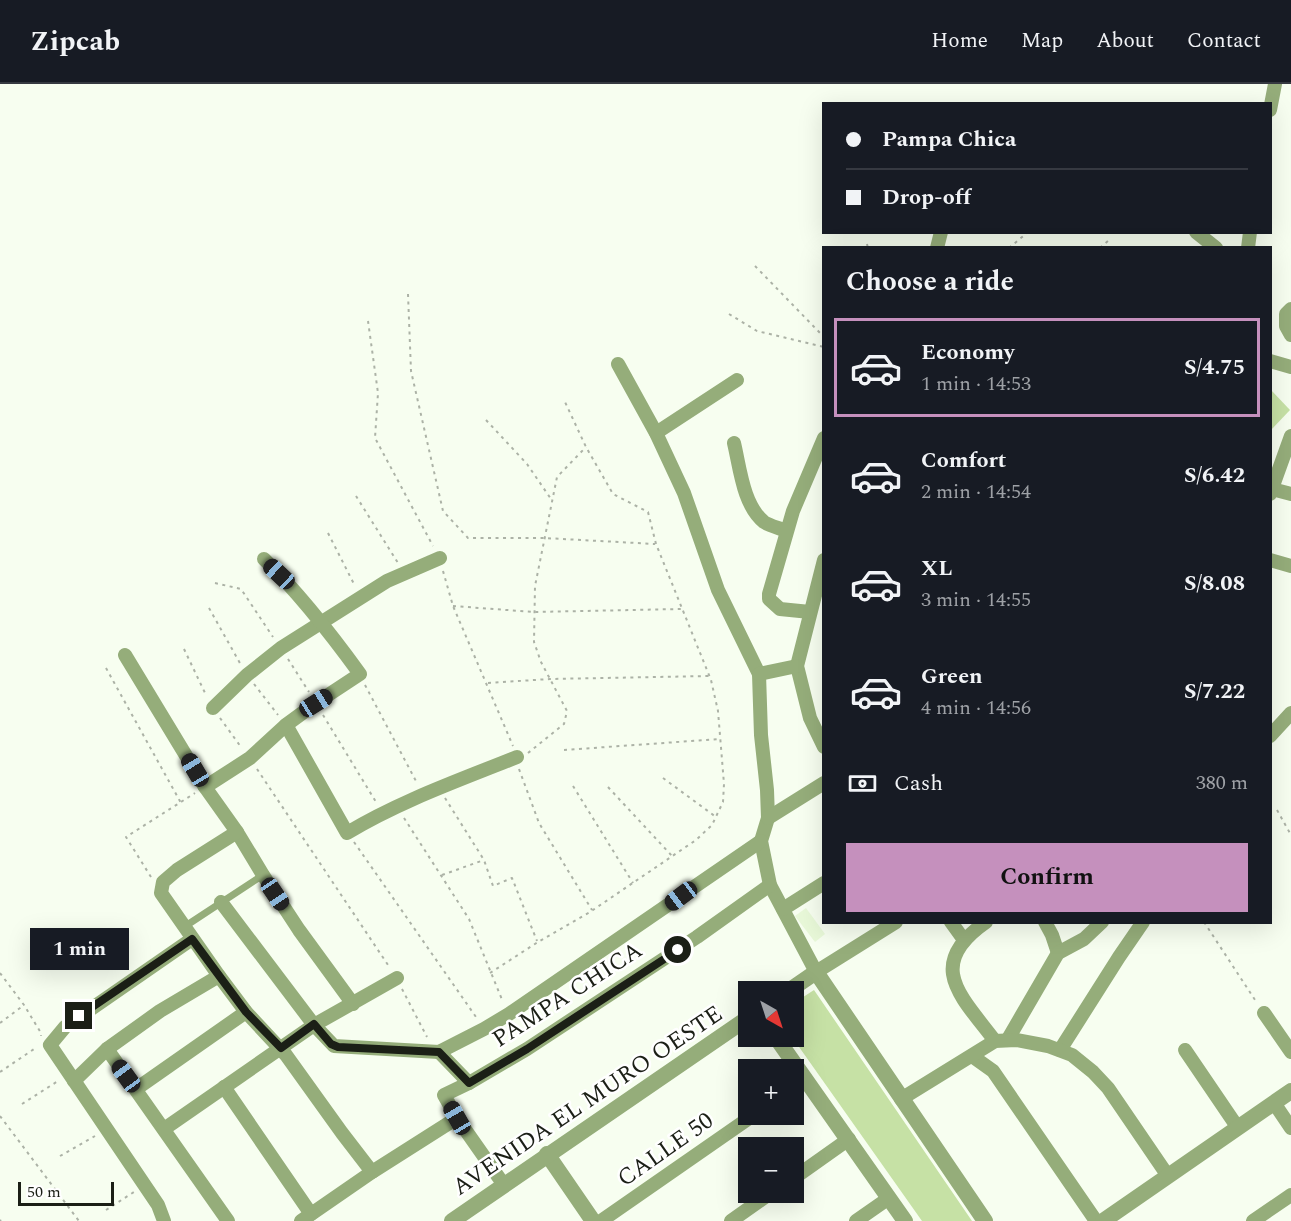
<!DOCTYPE html>
<meta charset="utf-8">
<style>
:root{--surface:#171b24;--page:#242831;--text:#f1f3f6;--muted:#9ea1a6;--line:#363941;--accent:#c590bd}
body{margin:0;font-family:Spectral,serif;background:var(--page);color:var(--text);height:100vh;display:flex;flex-direction:column;font-size:22px;white-space:nowrap}
*{box-sizing:border-box;margin:0}
p{font-size:20px;color:var(--muted)}
.icon{flex:none;width:33px;height:33px;fill:none;stroke:currentColor;stroke-width:2;stroke-linecap:round;stroke-linejoin:round}
.map{position:relative;flex:1;overflow:hidden}
.side{position:absolute;left:822px;top:162px;width:450px;height:678px;display:flex;flex-direction:column;background:var(--surface);border-radius:0px;box-shadow:0 6px 24px #0002}
.side>*{flex:none}
.guide{position:absolute;left:822px;top:18px;width:450px;height:132px;border-radius:0px;box-shadow:0 6px 24px #0002;display:grid;align-content:center;height:132px;padding:0 24px;background:var(--surface)}
.needle{width:39px;rotate:141deg}
.tools{position:absolute;left:738px;top:897px;display:grid;gap:12px}
.tools a{display:grid;place-items:center;width:66px;height:66px;border-radius:0px;background:var(--surface);box-shadow:0 6px 24px #0002;font-size:30px}
.scale{position:absolute;left:18px;bottom:15px;width:96px;box-sizing:border-box;padding-left:6px;border:3px solid #1b1f16;border-top:0;font-size:16px;line-height:21px;white-space:nowrap;color:#1b1f16;-webkit-text-stroke:4px #fff;paint-order:stroke}
.end{position:absolute;width:27px;height:27px;margin:-14px;border:8px solid #1b1f16;background:#fff;box-shadow:0 0 0 3px #fff}
.from{border-radius:50%}
.bubble{position:absolute;height:42px;border-radius:0px;background:var(--surface);box-shadow:0 6px 24px #0002;font-size:20px;font-weight:700;line-height:42px;text-align:center}
.car{position:absolute;width:18px;height:36px;margin:-18px -9px;border-radius:8px;box-shadow:0 0 4px 2px #0007;background:linear-gradient(#222 24%,#8ab4d8 0 40%,#222 0 76%,#8ab4d8 0 86%,#222 0)}
.guide b{display:flex;align-items:center;gap:21px;height:57px;font-size:22px}
.guide b+b{border-top:2px solid var(--line)}
.guide i{width:15px;height:15px;background:var(--text)}
ul{padding:0;list-style:none}
li{display:flex;align-items:center;gap:18px;height:99px;margin:0 12px 9px;padding:0 12px;border:3px solid transparent;border-radius:0px}
li div{flex:1}
li b{display:block;font-size:22px}
li em{font-style:normal;font-weight:700}
li.current{border-color:var(--accent)}
li>.icon{width:54px;height:54px;stroke-width:1.5}
h2{padding:0 24px;font-size:27px;line-height:72px}
.pay{display:flex;align-items:center;gap:15px;height:66px;padding:0 24px;font-size:22px}
.pay p{margin-inline-start:auto}
.cta{display:flex;gap:12px;margin-top:auto;padding:12px 24px}
.cta a{flex:1;height:69px;border-radius:0px;background:var(--accent);color:#111;font-size:24px;font-weight:700;line-height:69px;text-align:center}
header{display:flex;align-items:center;gap:36px;box-sizing:border-box;height:84px;padding:0 30px;background:var(--surface);border-bottom:2px solid var(--line)}
header strong{font-size:28px}
nav{display:flex;gap:33px;margin-inline-start:auto;font-size:21px}
.map>svg:first-child{display:block}
.built{fill:#e8f8d8}
.green{fill:#c6e1a5}
.lines{fill:none;stroke-linecap:round;stroke-linejoin:round}
.path{stroke:#acb2a6;stroke-width:2;stroke-dasharray:3 4.5;stroke-linecap:butt}
.service{stroke:#95ad7a;stroke-width:7}
.minor{stroke:#95ad7a;stroke-width:14}
.tertiary{stroke:#95ad7a;stroke-width:16}
.route{stroke:#1b1f16;stroke-width:8}
.labels{text-anchor:middle;stroke-width:5;stroke-linejoin:round;paint-order:stroke}
.street-label{font-size:24px;fill:#1b1f16;stroke:#fff}
</style>
<header>
<strong>Zipcab</strong>
<nav><a>Home</a><a>Map</a><a>About</a><a>Contact</a></nav>
</header>
<div class="map">
<svg width="1291" height="1137" viewBox="0 0 1291 1137">
<rect width="100%" height="100%" fill="#f7fef0"/>
<!-- built -->
<polygon class="built" points="806,824 825,850 815,858 795,832"/>
<!-- green -->
<g class="green">
<polygon points="1271,306 1290,326 1271,346 1270,346"/>
<polygon points="814,906 972,1137 973,1137 922,1137 792,953 794,952 794,919"/>
</g>
<g class="lines">
<!-- path -->
<g class="path">
<polyline points="867,160 868,164"/>
<polyline points="1009,164 1028,148"/>
<polyline points="1100,164 1108,157"/>
<polyline points="755,182 822,251"/>
<polyline points="408,210 411,287 443,427 468,454 544,454 655,460"/>
<polyline points="729,230 757,247 824,263"/>
<polyline points="368,237 378,309 375,354 433,462"/>
<polyline points="486,336 527,380 551,415"/>
<polyline points="356,412 398,479"/>
<polyline points="328,449 355,502"/>
<polyline points="443,487 453,522 513,662"/>
<polyline points="215,499 241,505 273,553"/>
<polyline points="453,522 534,528 681,525"/>
<polyline points="209,524 241,581"/>
<polyline points="184,565 206,611"/>
<polyline points="288,575 309,608"/>
<polyline points="106,584 181,719"/>
<polyline points="488,599 550,595 710,592"/>
<polyline points="254,600 278,631"/>
<polyline points="365,601 417,699"/>
<polyline points="323,631 376,718"/>
<polyline points="220,634 241,663"/>
<polyline points="564,666 720,655"/>
<polyline points="528,669 564,640 567,627 541,578 534,558 535,502 557,393 586,363"/>
<polyline points="257,685 390,884"/>
<polyline points="519,685 539,739 592,826"/>
<polyline points="663,694 716,733"/>
<polyline points="573,702 633,799"/>
<polyline points="608,703 672,772"/>
<polyline points="445,714 484,776 493,802 512,794 537,857"/>
<polyline points="1277,726 1291,751"/>
<polyline points="404,734 469,835 503,918"/>
<polyline points="354,758 476,933"/>
<polyline points="442,791 484,776"/>
<polyline points="151,793 126,753 195,709"/>
<polyline points="1204,838 1257,919"/>
<polyline points="0,889 24,921 41,949 41,952"/>
<polyline points="490,889 538,858 590,828 696,756 712,741 723,718 724,700 718,627 711,596 656,460 648,428 613,410 586,363 565,318"/>
<polyline points="402,905 427,953"/>
<polyline points="0,939 24,921"/>
<polyline points="0,988 37,963"/>
<polyline points="22,1020 58,997"/>
<polyline points="0,1032 79,1137"/>
<polyline points="60,1072 95,1052"/>
<polyline points="106,1126 134,1108"/>
<polyline points="0,1136 1,1137"/>
</g>
<!-- service -->
<polyline class="service" points="184,843 263,791"/>
<!-- minor -->
<g class="minor">
<polyline points="1270,26 1275,0"/>
<polyline points="1196,148 1216,164"/>
<polyline points="937,164 941,148"/>
<polyline points="1248,164 1250,148"/>
<polyline points="1291,225 1286,230 1286,242 1291,251"/>
<polyline points="1270,277 1291,283"/>
<polyline points="618,280 656,349 684,409 718,506 759,590 761,651 767,706 768,734 761,757 770,801 816,888 896,838"/>
<polyline points="656,349 737,296"/>
<path d="M734,359C740,384 743,421 764,438C770,442 780,444 786,447"/>
<polyline points="1272,405 1291,410"/>
<polyline points="1270,410 1291,352"/>
<polyline points="824,476 797,582 810,634 824,663"/>
<polyline points="1270,476 1291,482"/>
<polyline points="810,528 780,525 769,515 769,510 793,427 824,354"/>
<polyline points="125,571 205,703 237,748 263,791 299,846 353,920"/>
<polyline points="759,590 797,582"/>
<polyline points="213,624 247,591 281,564 387,497 440,474"/>
<path d="M286,641L347,749C400,717 460,696 517,673"/>
<polyline points="1270,652 1291,629"/>
<path d="M205,703L250,674L286,641L316,619L360,590C331,550 300,510 264,475"/>
<polyline points="768,734 824,699"/>
<polyline points="237,748 177,786 163,798 161,809 219,892 246,928 286,971 342,1049 372,1088"/>
<polyline points="221,818 314,941 334,962 439,968 484,945 509,930 761,757"/>
<polyline points="783,825 824,799"/>
<polyline points="951,838 964,856"/>
<path d="M986,838C924,881 961,912 995,957"/>
<polyline points="1045,838 1052,851 1058,869"/>
<polyline points="1264,929 1291,968"/>
<polyline points="1008,955 1058,869 1084,855 1102,838"/>
<polyline points="107,965 228,1137"/>
<polyline points="1060,966 1119,873 1143,838"/>
<polyline points="1185,966 1238,1044"/>
<polyline points="439,968 469,999"/>
<polyline points="972,972 993,987 1096,1137"/>
<polyline points="74,997 107,965 160,927 219,892"/>
<polyline points="224,1003 311,1130"/>
<polyline points="794,1003 805,995"/>
<polyline points="136,1005 246,928"/>
<polyline points="901,1015 995,957 1016,956 1048,962 1072,971 1093,988 1108,1004 1168,1092"/>
<polyline points="1274,1019 1291,1044"/>
<polyline points="164,1045 314,941 397,894"/>
<polyline points="794,1094 849,1055"/>
<polyline points="504,1101 457,1034 444,1011 469,999 527,965 697,853 770,801"/>
<polyline points="164,1137 158,1121 50,961 65,943 192,855"/>
<polyline points="301,1137 372,1088 457,1034"/>
<polyline points="601,1137 755,1030"/>
<polyline points="731,1137 772,1108"/>
<polyline points="856,1137 889,1114"/>
<polyline points="1253,1137 1291,1111"/>
</g>
<!-- tertiary -->
<g class="tertiary">
<polyline points="787,908 816,888 985,1137"/>
<polyline points="775,952 905,1137"/>
<polyline points="547,1070 593,1137"/>
<polyline points="452,1137 748,934"/>
<polyline points="1103,1137 1291,1007"/>
</g>
</g>
<g class="lines">
<!-- route -->
<polyline class="route" points="79,932 192,855 246,928 281,964 314,940 331,960 338,963 439,968 469,999 527,965 678,866"/>
</g>
<g class="labels">
<!-- street labels -->
<g class="street-label">
<text transform="translate(567 910) rotate(-33)" y="8">PAMPA CHICA</text>
<text transform="translate(587 1016) rotate(-34)" y="8">AVENIDA EL MURO OESTE</text>
<text transform="translate(665 1065) rotate(-35)" y="8">CALLE 50</text>
</g>
</g>
</svg>
<div class="tools">
<a><svg class="needle" viewBox="-14 -14 28 28"><path d="M0-13l5 13h-10z" fill="#e53935"/><path d="M0 13l5-13h-10z" fill="#9ea1a6"/></svg></a>
<a>+</a>
<a>−</a>
</div>
<div class="scale">50 m</div>
<i class="end from" style="left:678px;top:866px"></i>
<i class="end" style="left:79px;top:932px"></i>
<div class="bubble" style="left:30px;top:844px;width:99px">1 min</div>
<i class="car" style="left:279px;top:490px;rotate:313deg"></i>
<i class="car" style="left:316px;top:619px;rotate:58deg"></i>
<i class="car" style="left:195px;top:686px;rotate:329deg"></i>
<i class="car" style="left:275px;top:810px;rotate:146deg"></i>
<i class="car" style="left:681px;top:812px;rotate:233deg"></i>
<i class="car" style="left:126px;top:992px;rotate:324deg"></i>
<i class="car" style="left:457px;top:1034px;rotate:330deg"></i>
<div class="guide">
<b><i class="from"></i>Pampa Chica</b>
<b><i></i>Drop-off</b>
</div>
<section class="side">
<h2>Choose a ride</h2>
<ul>
<li class="current"><svg class="icon" aria-label="car" viewBox="0 0 24 24"><path d="M5 17H2v-5l4-1 3-4h7l3 4 3 1v5h-3M9 17h6M6 11h13"/><circle cx="7" cy="17" r="2"/><circle cx="17" cy="17" r="2"/></svg><div><b>Economy</b><p>1 min · 14:53</p></div><em>S/4.75</em></li>
<li><svg class="icon" aria-label="car" viewBox="0 0 24 24"><path d="M5 17H2v-5l4-1 3-4h7l3 4 3 1v5h-3M9 17h6M6 11h13"/><circle cx="7" cy="17" r="2"/><circle cx="17" cy="17" r="2"/></svg><div><b>Comfort</b><p>2 min · 14:54</p></div><em>S/6.42</em></li>
<li><svg class="icon" aria-label="car" viewBox="0 0 24 24"><path d="M5 17H2v-5l4-1 3-4h7l3 4 3 1v5h-3M9 17h6M6 11h13"/><circle cx="7" cy="17" r="2"/><circle cx="17" cy="17" r="2"/></svg><div><b>XL</b><p>3 min · 14:55</p></div><em>S/8.08</em></li>
<li><svg class="icon" aria-label="car" viewBox="0 0 24 24"><path d="M5 17H2v-5l4-1 3-4h7l3 4 3 1v5h-3M9 17h6M6 11h13"/><circle cx="7" cy="17" r="2"/><circle cx="17" cy="17" r="2"/></svg><div><b>Green</b><p>4 min · 14:56</p></div><em>S/7.22</em></li>
</ul>
<div class="pay"><svg class="icon" aria-label="cash" viewBox="0 0 24 24"><path d="M3 7h18v10H3z"/><circle cx="12" cy="12" r="2"/></svg>Cash<p>380 m</p></div>
<div class="cta"><a>Confirm</a></div>
</section>
</div>
